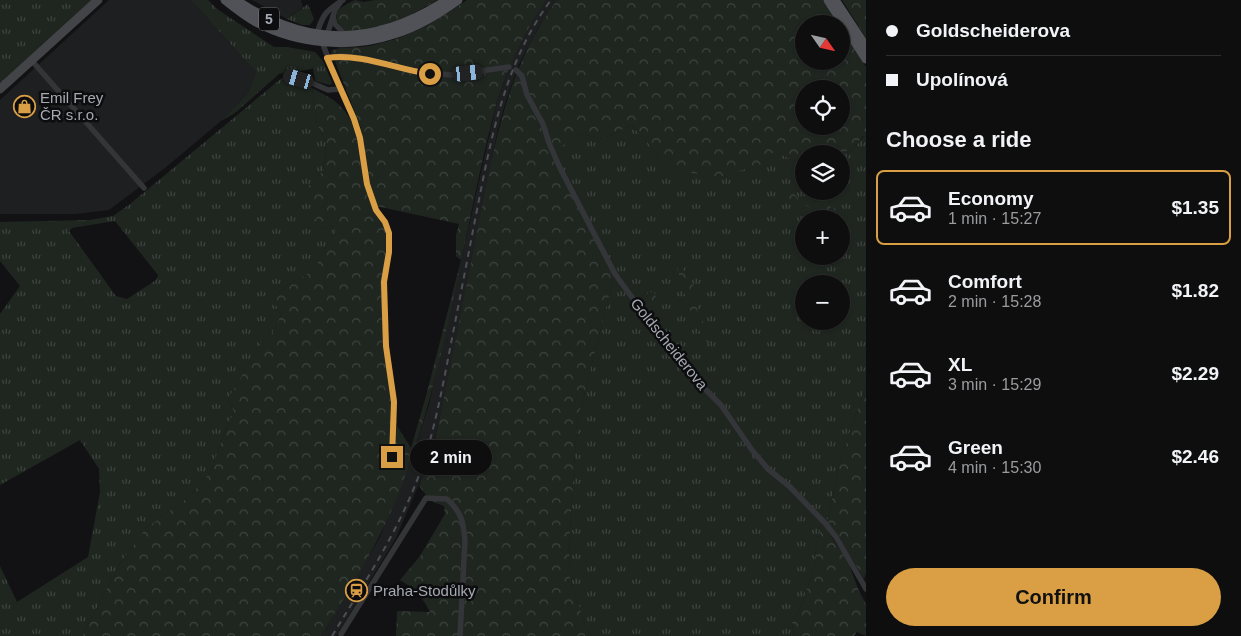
<!DOCTYPE html>
<meta charset="utf-8">
<style>
:root{--surface:#0e0e0f;--page:#171718;--text:#f1f3f6;--muted:#9b9c9e;--line:#2e2e2f;--accent:#da9f44}
body{margin:0;font-family:Arial,sans-serif;background:var(--page);color:var(--text);height:100vh;display:flex;flex-direction:column;font-size:19px;white-space:nowrap}
*{box-sizing:border-box;margin:0}
p{font-size:16px;color:var(--muted)}
.icon{flex:none;width:28px;height:28px;fill:none;stroke:currentColor;stroke-width:2;stroke-linecap:round;stroke-linejoin:round}
.map{position:relative;flex:1;overflow:hidden}
.sheet{display:flex;flex-direction:column;background:var(--surface);width:375px}
.sheet>*{flex:none}
.hud{display:grid;align-content:center;height:110px;padding:0 20px;background:var(--surface)}
.needle{width:32px;rotate:124deg}
.controls{position:absolute;left:795px;top:15px;display:grid;gap:10px}
.controls a{display:grid;place-items:center;width:55px;height:55px;border-radius:50%;background:var(--surface);box-shadow:0 1px 4px #0004,0 0 0 1px var(--line);font-size:25px}
.end{position:absolute;width:22px;height:22px;margin:-11px;border:6px solid #da9f44;background:#111;box-shadow:0 0 0 2px #111}
.from{border-radius:50%}
.bubble{position:absolute;height:35px;border-radius:18px;background:var(--surface);box-shadow:0 1px 4px #0004,0 0 0 1px var(--line);font-size:16px;font-weight:800;line-height:35px;text-align:center}
.car{position:absolute;width:15px;height:30px;margin:-15px -8px;border-radius:6px;box-shadow:0 0 4px 1px #0007;background:linear-gradient(#222 24%,#8ab4d8 0 40%,#222 0 76%,#8ab4d8 0 86%,#222 0)}
.hud b{display:flex;align-items:center;gap:18px;height:48px;font-size:19px}
.hud b+b{border-top:1px solid var(--line)}
.hud i{width:12px;height:12px;background:var(--text)}
ul{padding:0;list-style:none}
li{display:flex;align-items:center;gap:15px;height:75px;margin:0 10px 8px;padding:0 10px;border:2px solid transparent;border-radius:8px}
li div{flex:1}
li b{display:block;font-size:19px}
li em{font-style:normal;font-weight:800}
li.current{border-color:var(--accent)}
li>.icon{width:45px;height:45px;stroke-width:1.5}
h2{padding:0 20px;font-size:22px;line-height:60px}
.primary-button{display:flex;gap:10px;margin-top:auto;padding:10px 20px}
.primary-button a{flex:1;height:58px;border-radius:30px;background:var(--accent);color:#111;font-size:20px;font-weight:800;line-height:58px;text-align:center}
main{display:flex;flex:1;min-height:0}
.map>svg:first-child{display:block}
.built{fill:#1e1f20}
.grass{fill:url(#grass-tufts);fill-rule:evenodd}
.forest{fill:url(#forest-crowns);fill-rule:evenodd}
.lines{fill:none;stroke-linecap:round;stroke-linejoin:round}
.street{stroke:#343538;stroke-width:5.5}
.secondary{stroke:#424448;stroke-width:9}
.primary{stroke:#505257;stroke-width:9}
.rail{stroke:#4d4f53;stroke-width:2;stroke-dasharray:6 5;stroke-linecap:butt}
.route{stroke:#da9f44;stroke-width:6}
.labels{text-anchor:middle;stroke-width:5;stroke-linejoin:round;paint-order:stroke}
.shield{fill:#0d0d0f;stroke:#787b81;stroke-width:1}
.shield-label{font-size:14px;font-weight:bold;fill:#a6aab2}
.poi-label{font-size:15px;fill:#a6aab2;stroke:#0d0d0f;text-anchor:start}
.street-label{font-size:15px;fill:#a6aab2;stroke:#0d0d0f}
</style>
<main>
<div class="map">
<svg width="866" height="636" viewBox="0 0 866 636">
<defs>
<pattern id="grass-tufts" width="24" height="20" patternUnits="userSpaceOnUse" patternTransform="scale(1.25)"><rect width="24" height="20" fill="#1f2620"/><path d="M3 7l-1-3M5 7V3M7 7l1-3M15 17l-1-3M17 17v-4M19 17l1-3" fill="none" stroke="#3d433e"/></pattern>
<pattern id="forest-crowns" width="20" height="18" patternUnits="userSpaceOnUse" patternTransform="scale(1.25)"><rect width="20" height="18" fill="#1f2620"/><path d="M2 6a3 3 0 1 1 6 0M12 15a3 3 0 1 1 6 0" fill="none" stroke="#3d433e"/></pattern>
</defs>
<rect width="100%" height="100%" fill="#121214"/>
<!-- built -->
<g class="built">
<polygon points="109,0 191,0 256,72 248,93 221,121 165,168 109,210 76,214 0,214 0,100"/>
<polygon points="252,0 301,0 303,7 287,19"/>
<polygon points="546,0 557,0 538,28 518,66 505,104 498,129 452,362 438,426 426,467 396,538 336,636 321,636 380,537 413,455 429,404 497,101 515,53 530,23"/>
</g>
<!-- grass -->
<g class="grass">
<polygon points="0,0 92,0 0,83"/>
<path d="M191,0H208L217,9L274,47H287L315,52L323,61L332,83L330,85L315,81L313,68C302,73 290,70 279,74L235,113L221,121L248,93L256,72Z"/>
<polygon points="308,4 314,19 310,25 302,25 287,19"/>
<path d="M283,77L312,88L317,124L326,142L325,162L323,164L324,171L314,178L325,210L313,231L331,225L336,233L318,259L317,266C304,280 283,282 274,301L281,315L274,330L261,342L228,399L234,412L224,434L211,471L190,496L146,528L121,562L82,636H0V566L17,602L88,557L100,492L99,469L80,440L0,485V314L20,286L0,261V222L89,220L113,216L130,204ZM115,221L158,275L156,280L127,299L116,296L69,231L72,228L77,227Z"/>
<path d="M631,125L652,147L663,169L765,153H777L798,162L804,161V191H841V154H835L852,150L864,136L866,137V386L841,457L827,523L822,522L816,548L814,570L800,608L792,623L794,636H591L585,625L569,574L570,529L577,423L614,276L549,151L574,140L581,134L604,139ZM804,219H841V256H804ZM804,284H841V321H804Z"/>
</g>
<!-- forest -->
<g class="forest">
<path d="M355,0L364,2L375,0H437C409,17 378,32 345,31C329,15 337,8 355,0Z"/>
<path d="M467,0H546C524,32 509,65 497,101C463,230 448,365 400,490C380,542 350,588 321,636H82L121,562L146,528L190,496L211,471L224,434L234,412L228,399L261,342L274,330L281,315L274,301C283,282 304,280 317,266L318,259L336,233L331,225L313,231L309,225L325,210L305,192L314,178L324,171L323,164L325,162L326,142L317,124L312,88C337,101 342,104 356,129L361,128L331,51C340,46 352,48 362,47C368,46 375,45 381,43C413,36 441,18 467,0ZM376,206L459,224L456,235V256L461,260L426,396L411,448L397,426V397L388,345L386,287L391,252V233Z"/>
<path d="M557,0H823L838,24H804V61H841V29L866,67V137L863,136L852,150L835,154H804V161L798,162L777,153H766L762,164L719,177L663,169L652,147L631,125L604,139L581,134L574,140L550,151L614,276L577,423L570,529L569,574L585,625L591,636H396L397,611L430,612C422,596 415,589 400,580L420,556L445,514L444,506L431,501L419,486L433,447L438,426C452,361 464,297 477,232C494,149 505,70 557,0ZM804,89H841V126H804Z"/>
<polygon points="842,0 866,0 866,38"/>
<polygon points="788,188 799,199 826,205 839,210 840,217 835,218 822,212 815,213 812,208 797,202 785,203 777,197 779,191"/>
<path d="M672,248H674L684,271L689,274L693,284L698,300L697,310L709,334L710,342L708,343C689,321 680,276 672,248Z"/>
<polygon points="649,292 654,292 663,316 659,320 653,318 644,297"/>
<polygon points="866,386 866,573 864,579 838,536 827,523 841,457"/>
<polygon points="822,522 848,562 859,591 866,604 866,636 857,632 854,636 794,636 792,623 800,608 814,570 816,548"/>
</g>
<g class="lines">
<!-- street -->
<g class="street">
<path d="M343,0C326,11 323,14 317,33L322,42L340,89L354,119L360,138L367,184L376,210L385,222L389,233V252L383,282L386,346L394,402L392,457"/>
<polyline points="333,17 335,24 346,36"/>
<polyline points="327,35 335,10 340,3"/>
<polyline points="327,58 342,56 361,58 414,71 451,75 509,67"/>
<polyline points="32,61 144,188"/>
<polyline points="516,70 522,76 527,95 543,124 549,143 560,168 615,274 658,333 701,385 721,405 752,450 768,469 789,486 825,523 836,537 866,589"/>
<polyline points="286,75 312,83 328,90 340,89"/>
<path d="M341,634L426,498L447,499C462,513 463,521 465,540L460,636"/>
</g>
<!-- secondary -->
<polyline class="secondary" points="0,89 98,0"/>
<!-- primary -->
<g class="primary">
<path d="M225,0C235,8 245,16 256,22C297,44 350,49 394,34C418,27 438,14 458,0"/>
<path d="M236,0C308,49 376,46 447,0"/>
<polyline points="828,0 866,59"/>
<polyline points="835,0 866,47"/>
</g>
<!-- rail -->
<path class="rail" d="M332,636C369,575 410,514 429,444C440,404 447,363 455,323C462,287 469,251 476,215C491,139 504,63 551,0"/>
</g>
<g class="lines">
<!-- route -->
<path class="route" d="M392,457L394,402L386,346L384,282L389,252V233L385,222L376,210L367,184L360,138L354,119L327,58C362,53 395,69 430,74"/>
</g>
<!-- icons -->
<defs>
<symbol id="shop-ring" viewBox="-11 -11 22 22"><circle r="9.5" fill="#0d0d0f" stroke="#da9f44" stroke-width="1.5"/><path d="M-5-2.5h2.3a2.7 3.5 0 0 1 5.4 0H5L5.5 6h-11ZM-1.5-2.5h3a1.5 2.3 0 0 0-3 0Z" fill="#da9f44"/></symbol>
<symbol id="station-ring" viewBox="-11 -11 22 22"><circle r="9.5" fill="#0d0d0f" stroke="#da9f44" stroke-width="1.5"/><path d="M-3-6H3Q5-6 5-4V2Q5 4 3 4L4.5 6H3L1.5 4h-3L-3 6H-4.5L-3 4Q-5 4-5 2V-4Q-5-6-3-6ZM-3.5-4v3h7v-3ZM-3.5 1v1.5H-2V1ZM2 1v1.5H3.5V1Z" fill="#da9f44"/></symbol>
</defs>
<g fill-rule="evenodd">
<use href="#shop-ring" x="12" y="94" width="25" height="25"/>
<use href="#station-ring" x="344" y="578" width="25" height="25"/>
</g>
<g class="labels">
<!-- shield labels -->
<rect class="shield" x="259" y="7.5" width="20" height="23" rx="4"/>
<g class="shield-label">
<text x="269" y="24">5</text>
</g>
<!-- poi labels -->
<g class="poi-label">
<text x="40" y="103">Emil Frey<tspan x="40" dy="17">ČR s.r.o.</tspan></text>
<text x="373" y="596">Praha-Stodůlky</text>
</g>
<!-- street labels -->
<g class="street-label">
<text transform="translate(669 344) rotate(51)" y="5">Goldscheiderova</text>
</g>
</g>
</svg>
<div class="controls">
<a><svg class="needle" viewBox="-14 -14 28 28"><path d="M0-13l5 13h-10z" fill="#e53935"/><path d="M0 13l5-13h-10z" fill="#9b9c9e"/></svg></a>
<a><svg class="icon" aria-label="locate" viewBox="0 0 24 24"><circle cx="12" cy="12" r="6"/><path d="M12 2v4M12 18v4M2 12h4M18 12h4"/></svg></a>
<a><svg class="icon" aria-label="layers" viewBox="0 0 24 24"><path d="M12 4l9 5-9 5-9-5zM3 14l9 5 9-5"/></svg></a>
<a>+</a>
<a>−</a>
</div>
<i class="end from" style="left:430px;top:74px"></i>
<i class="end" style="left:392px;top:457px"></i>
<div class="bubble" style="left:410px;top:440px;width:82px">2 min</div>
<i class="car" style="left:468px;top:73px;rotate:84deg"></i>
<i class="car" style="left:299px;top:79px;rotate:286deg"></i>
</div>
<section class="sheet">
<div class="hud">
<b><i class="from"></i>Goldscheiderova</b>
<b><i></i>Upolínová</b>
</div>
<h2>Choose a ride</h2>
<ul>
<li class="current"><svg class="icon" aria-label="car" viewBox="0 0 24 24"><path d="M5 17H2v-5l4-1 3-4h7l3 4 3 1v5h-3M9 17h6M6 11h13"/><circle cx="7" cy="17" r="2"/><circle cx="17" cy="17" r="2"/></svg><div><b>Economy</b><p>1 min · 15:27</p></div><em>$1.35</em></li>
<li><svg class="icon" aria-label="car" viewBox="0 0 24 24"><path d="M5 17H2v-5l4-1 3-4h7l3 4 3 1v5h-3M9 17h6M6 11h13"/><circle cx="7" cy="17" r="2"/><circle cx="17" cy="17" r="2"/></svg><div><b>Comfort</b><p>2 min · 15:28</p></div><em>$1.82</em></li>
<li><svg class="icon" aria-label="car" viewBox="0 0 24 24"><path d="M5 17H2v-5l4-1 3-4h7l3 4 3 1v5h-3M9 17h6M6 11h13"/><circle cx="7" cy="17" r="2"/><circle cx="17" cy="17" r="2"/></svg><div><b>XL</b><p>3 min · 15:29</p></div><em>$2.29</em></li>
<li><svg class="icon" aria-label="car" viewBox="0 0 24 24"><path d="M5 17H2v-5l4-1 3-4h7l3 4 3 1v5h-3M9 17h6M6 11h13"/><circle cx="7" cy="17" r="2"/><circle cx="17" cy="17" r="2"/></svg><div><b>Green</b><p>4 min · 15:30</p></div><em>$2.46</em></li>
</ul>
<div class="primary-button"><a>Confirm</a></div>
</section>
</main>
